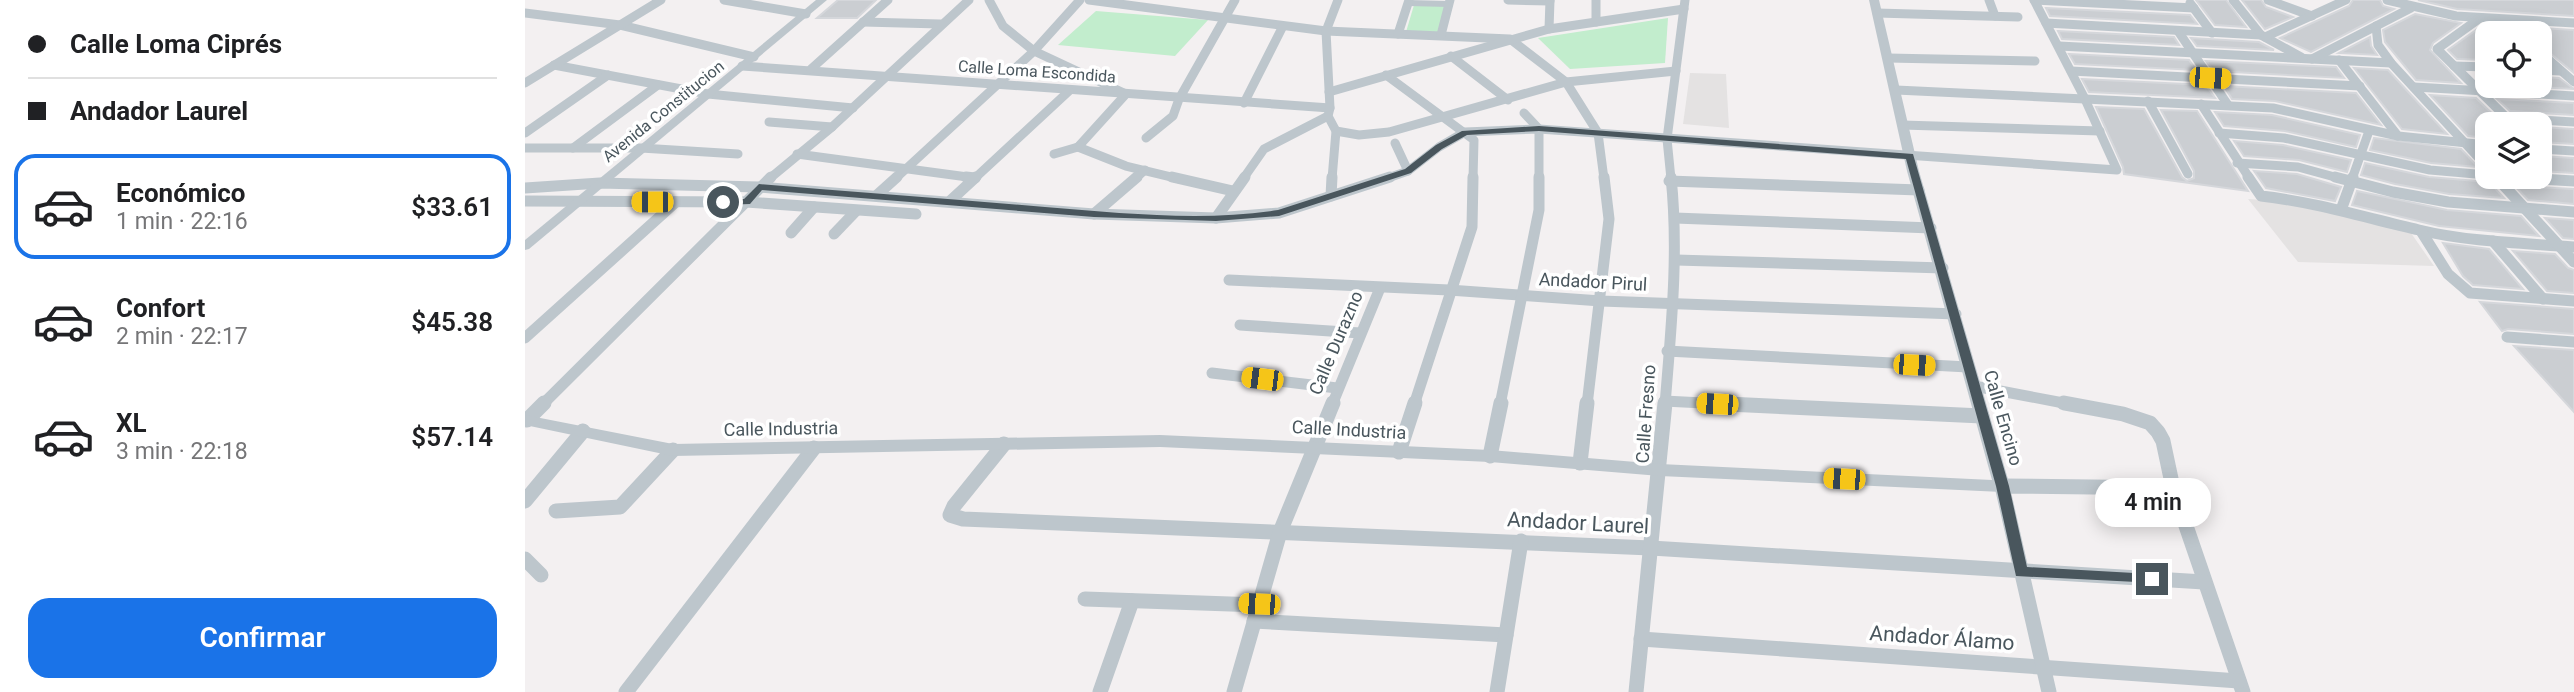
<!DOCTYPE html>
<html lang="es">
<meta charset="utf-8">
<style>
:root{--surface:#fff;--page:#f6f6f6;--text:#202124;--muted:#757577;--line:#e0e0e0;--accent:#1a73e8}
body{margin:0;font-family:Roboto,sans-serif;background:var(--page);color:var(--text);height:100vh;display:flex;flex-direction:column;font-size:26px;white-space:nowrap}
*{box-sizing:border-box;margin:0}
p{font-size:23px;color:var(--muted)}
.icon{flex:none;width:38px;height:38px;fill:none;stroke:currentColor;stroke-width:2;stroke-linecap:round;stroke-linejoin:round}
.map{position:relative;flex:1;overflow:hidden}
.side{display:flex;flex-direction:column;background:var(--surface);width:525px}
.side>*{flex:none}
.banner{display:grid;align-content:center;height:154px;padding:0 28px;background:var(--surface)}
.fabs{position:absolute;left:1950px;top:21px;display:grid;gap:14px}
.fabs a{display:grid;place-items:center;width:77px;height:77px;border-radius:14px;background:var(--surface);box-shadow:0 4px 18px #0003;font-size:35px}
.end{position:absolute;width:32px;height:32px;margin:-16px;border:9px solid #49565d;background:#fff;box-shadow:0 0 0 4px #fff}
.from{border-radius:50%}
.bubble{position:absolute;height:49px;border-radius:21px;background:var(--surface);box-shadow:0 4px 18px #0003;font-size:23px;font-weight:600;line-height:49px;text-align:center}
.car{position:absolute;width:21px;height:42px;margin:-21px -10px;border-radius:9px;box-shadow:0 0 5px 2px #0007;background:linear-gradient(#f5c518 24%,#345 0 40%,#f5c518 0 76%,#345 0 86%,#f5c518 0)}
.banner b{display:flex;align-items:center;gap:24px;height:66px;font-size:26px}
.banner b+b{border-top:2px solid var(--line)}
.banner i{width:18px;height:18px;background:var(--text)}
ul{padding:0;list-style:none}
li{display:flex;align-items:center;gap:21px;height:105px;margin:0 14px 10px;padding:0 14px;border:4px solid transparent;border-radius:21px}
li div{flex:1}
li b{display:block;font-size:26px}
li em{font-style:normal;font-weight:600}
li.on{border-color:var(--accent)}
li>.icon{width:63px;height:63px;stroke-width:1.5}
.primary-button{display:flex;gap:14px;margin-top:auto;padding:14px 28px}
.primary-button a{flex:1;height:80px;border-radius:21px;background:var(--accent);color:#fff;font-size:28px;font-weight:600;line-height:80px;text-align:center}
main{display:flex;flex:1;min-height:0}
.map>svg:first-child{display:block}
.education{fill:#e4e2e2}
.green{fill:#c2edcd}
.building{fill:#cbced2;stroke:#d5d7db;stroke-width:2}
.lines{fill:none;stroke-linecap:round;stroke-linejoin:round}
.pedestrian{stroke:#bdc6cc;stroke-width:6}
.minor-far2{stroke:#bdc6cc;stroke-width:9}
.minor-far1{stroke:#bdc6cc;stroke-width:11}
.minor{stroke:#bdc6cc;stroke-width:15}
.tertiary{fill:#bdc6cc;fill-rule:evenodd}
.route{fill:#49565d}
.labels{text-anchor:middle;stroke-width:7;stroke-linejoin:round;paint-order:stroke}
.far-street-label{font-size:16px;fill:#49565d;stroke:#fff}
.street-label{font-size:18px;fill:#49565d;stroke:#fff}
.near-street-label{font-size:21px;fill:#49565d;stroke:#fff}
</style>
<main>
<section class="side">
<div class="banner">
<b><i class="from"></i>Calle Loma Ciprés</b>
<b><i></i>Andador Laurel</b>
</div>
<ul>
<li class="on"><svg class="icon" aria-label="car" viewBox="0 0 24 24"><path d="M5 17H2v-5l4-1 3-4h7l3 4 3 1v5h-3M9 17h6M6 11h13"/><circle cx="7" cy="17" r="2"/><circle cx="17" cy="17" r="2"/></svg><div><b>Económico</b><p>1 min · 22:16</p></div><em>$33.61</em></li>
<li><svg class="icon" aria-label="car" viewBox="0 0 24 24"><path d="M5 17H2v-5l4-1 3-4h7l3 4 3 1v5h-3M9 17h6M6 11h13"/><circle cx="7" cy="17" r="2"/><circle cx="17" cy="17" r="2"/></svg><div><b>Confort</b><p>2 min · 22:17</p></div><em>$45.38</em></li>
<li><svg class="icon" aria-label="car" viewBox="0 0 24 24"><path d="M5 17H2v-5l4-1 3-4h7l3 4 3 1v5h-3M9 17h6M6 11h13"/><circle cx="7" cy="17" r="2"/><circle cx="17" cy="17" r="2"/></svg><div><b>XL</b><p>3 min · 22:18</p></div><em>$57.14</em></li>
</ul>
<div class="primary-button"><a>Confirmar</a></div>
</section>
<div class="map">
<svg width="2049" height="692" viewBox="0 0 2049 692">
<rect width="100%" height="100%" fill="#f3f0f1"/>
<!-- education -->
<g class="education">
<polygon points="1165,73 1201,74 1204,128 1158,124"/>
<polygon points="1723,199 1781,203 1886,233 1909,266 1773,262"/>
</g>
<!-- green -->
<g class="green">
<polygon points="889,5 921,5 915,33 881,32"/>
<polygon points="571,11 683,20 650,56 533,45"/>
<polygon points="1143,18 1140,63 1045,69 1013,38"/>
</g>
<!-- building -->
<g class="building">
<polygon points="313,0 351,0 332,18 292,18"/>
<polygon points="1671,0 1701,0 1721,27 1690,25"/>
<polygon points="1717,0 1736,0 1741,7 1768,17 1740,29"/>
<polygon points="1828,0 1855,0 1858,6 1869,9 1786,52 1755,38 1824,6"/>
<polygon points="1893,0 2049,0 2049,16 1932,9"/>
<polygon points="1521,8 1665,15 1672,24 1525,16"/>
<polygon points="1890,14 1936,23 1908,43 1905,50 1936,83 1891,80 1860,42 1858,30"/>
<polygon points="1958,25 1976,26 1984,33 1962,33 1962,60 1932,59 1923,50"/>
<polygon points="1998,27 2049,30 2049,73 2014,44 2014,33 2001,33"/>
<polygon points="1533,31 1649,37 1654,45 1537,39"/>
<polygon points="1845,37 1846,46 1852,55 1814,53"/>
<polygon points="1666,38 1734,42 1749,50 1672,46"/>
<polygon points="1544,54 1664,60 1671,70 1550,64"/>
<polygon points="1681,61 1811,67 1819,78 1689,71"/>
<polygon points="1829,68 1863,70 1922,134 1877,129"/>
<polygon points="2014,77 2034,78 2049,89 1991,86 2014,86"/>
<polygon points="1557,79 1681,85 1690,98 1564,92"/>
<polygon points="1699,86 1831,93 1856,125 1750,101 1707,99"/>
<polygon points="1905,95 1951,98 1978,124 1962,124 1962,138 1943,136"/>
<polygon points="1972,99 2049,103 2049,115 1985,111"/>
<polygon points="1571,107 1619,109 1657,177 1662,181 1669,178 1669,171 1636,110 1672,111 1723,191 1599,174 1598,167"/>
<polygon points="1690,112 1747,115 1835,135 1831,147 1760,131 1699,126"/>
<polygon points="2014,127 2049,129 2049,144 2014,142"/>
<polygon points="1849,138 1936,149 1953,167 1906,163 1845,150"/>
<polygon points="1709,141 1758,145 1826,160 1822,172 1774,160 1719,156"/>
<polygon points="2014,156 2049,158 2049,173 2014,171"/>
<polygon points="1840,163 1904,177 1964,182 1979,198 1924,194 1870,184 1836,175"/>
<polygon points="1729,171 1772,174 1816,187 1810,201 1741,188"/>
<polygon points="1990,186 2049,189 2049,204 2003,200"/>
<polygon points="1832,191 1922,210 1996,216 2014,236 1914,226 1827,205"/>
<polygon points="2020,218 2049,220 2049,239 2038,238"/>
<polygon points="1918,243 1964,249 1998,289 1948,285 1938,276"/>
<polygon points="1988,251 2030,254 2043,268 2049,270 2049,293 2022,291"/>
<polygon points="1955,302 2049,309 2049,334 1983,329 1977,331"/>
<polygon points="1989,346 2049,350 2049,412"/>
</g>
<g class="lines">
<!-- pedestrian -->
<polyline class="pedestrian" points="883,3 924,4"/>
<!-- minor-far2 -->
<g class="minor-far2">
<polyline points="199,0 281,14"/>
<polyline points="464,0 478,26 509,51 601,94 553,147"/>
<polyline points="564,0 801,31 985,39 1041,82 1073,133 1079,179"/>
<polyline points="983,0 1025,1"/>
<polyline points="1071,0 1071,22"/>
<polyline points="1464,0 1470,16"/>
<polyline points="1509,0 1669,8"/>
<polyline points="1708,0 1736,35 1776,57"/>
<polyline points="1743,0 1787,16"/>
<polyline points="1862,0 1931,16 2049,23"/>
<polyline points="1665,3 1687,33"/>
<polyline points="0,13 95,25 229,57"/>
<polyline points="1352,13 1493,17"/>
<polyline points="1955,18 1912,49 1988,124"/>
<polyline points="1980,20 1994,33"/>
<polyline points="338,22 415,24"/>
<polyline points="1521,23 1736,35"/>
<polyline points="1851,26 1853,45 1866,63 1962,167"/>
<polyline points="1024,29 1025,0"/>
<polyline points="1653,31 1703,105"/>
<polyline points="873,34 884,0"/>
<polyline points="916,35 925,0"/>
<polyline points="1740,37 1821,0"/>
<polyline points="1534,46 1866,63"/>
<polyline points="2014,51 2049,82"/>
<polyline points="926,56 983,100"/>
<polyline points="1363,58 1510,61"/>
<polyline points="1787,59 1886,8"/>
<polyline points="1814,60 1873,136"/>
<polyline points="29,65 183,94 328,108"/>
<polyline points="217,66 805,108"/>
<polyline points="1929,66 1962,67"/>
<polyline points="286,69 363,0"/>
<polyline points="2014,70 2035,71"/>
<polyline points="1546,71 1835,86"/>
<polyline points="861,75 949,140 948,179"/>
<polyline points="0,83 136,0"/>
<polyline points="1889,87 2049,96"/>
<polyline points="1371,90 1748,108 1873,136 1962,145"/>
<polyline points="804,92 1024,29 1159,9"/>
<polyline points="1623,101 1663,174"/>
<polyline points="719,103 758,26"/>
<polyline points="1676,104 1725,179"/>
<polyline points="999,113 1014,129 1014,179"/>
<polyline points="1982,118 2049,122"/>
<polyline points="244,122 307,127"/>
<polyline points="1377,125 1575,131"/>
<polyline points="811,131 834,135 864,132 1041,82 1151,71"/>
<polyline points="0,133 83,75"/>
<polyline points="1694,133 1759,138 1905,170 1962,175"/>
<polyline points="621,138 648,116 654,99 710,0"/>
<polyline points="870,143 883,171"/>
<polyline points="553,147 601,166 655,179"/>
<polyline points="0,148 116,148 213,154"/>
<polyline points="48,148 133,85"/>
<polyline points="2014,149 2049,151"/>
<polyline points="272,154 450,178"/>
<polyline points="529,154 553,147"/>
<polyline points="1712,163 1773,167 1817,179"/>
<polyline points="1980,177 2006,179"/>
<polyline points="244,179 307,127 444,0"/>
<polyline points="370,179 509,51 555,0"/>
<polyline points="449,179 544,91"/>
<polyline points="610,179 620,170"/>
<polyline points="718,179 739,149 803,116"/>
<polyline points="807,179 811,131 803,116 805,108 801,31 813,0"/>
<polyline points="860,179 883,171 914,147 940,132 1014,129 1592,170 1559,97 1509,0"/>
<polyline points="1146,179 1142,139 1160,0"/>
<polyline points="1827,179 1844,131"/>
</g>
<!-- minor-far1 -->
<g class="minor-far1">
<polyline points="441,177 450,178"/>
<polyline points="647,177 708,191"/>
<path d="M1723,177L1736,196C1790,202 1841,218 1894,230C1944,242 1998,243 2049,247"/>
<polyline points="1810,177 1868,192 1923,202 2049,212"/>
<polyline points="1971,177 2049,262"/>
<polyline points="1980,177 2049,181"/>
<polyline points="1144,181 1394,190"/>
<polyline points="0,188 75,183 234,187 569,214 691,218 754,213 865,177"/>
<polyline points="352,195 372,177"/>
<polyline points="806,196 807,177"/>
<polyline points="0,201 221,202 391,214"/>
<polyline points="425,201 451,177"/>
<polyline points="1816,210 1828,177"/>
<polyline points="569,214 612,177"/>
<polyline points="691,218 720,177"/>
<polyline points="1150,218 1406,228"/>
<polyline points="1896,231 1923,274 1945,293 2049,301"/>
<polyline points="266,233 289,207"/>
<polyline points="309,234 331,211"/>
<polyline points="1968,241 2018,299"/>
<polyline points="1151,260 1418,268"/>
<polyline points="704,280 924,290 1076,301 1431,314"/>
<polyline points="715,325 835,333"/>
<polyline points="1982,337 2049,342"/>
<polyline points="0,338 151,202"/>
<polyline points="1142,351 1443,367"/>
<polyline points="687,373 812,388"/>
<polyline points="1449,386 1549,405"/>
<polyline points="1139,401 1218,405"/>
<polyline points="17,405 246,177"/>
<polyline points="807,405 855,288"/>
<polyline points="889,405 947,227 948,177"/>
<polyline points="975,405 1014,210 1014,177"/>
<polyline points="1062,405 1084,219 1079,177"/>
<path d="M1140,405C1146,329 1154,253 1146,177"/>
</g>
<!-- minor -->
<g class="minor">
<polyline points="1181,403 1457,416"/>
<polyline points="1539,403 1598,414 1625,423 1633,432 1638,441 1648,488 1718,692"/>
<polyline points="2,420 19,403"/>
<polyline points="479,444 429,506 425,515 438,519 1126,548 1679,582"/>
<polyline points="874,452 890,403"/>
<polyline points="965,456 976,403"/>
<polyline points="1055,463 1062,403"/>
<polyline points="0,501 58,431"/>
<polyline points="31,511 95,507 148,450"/>
<polyline points="0,559 16,575"/>
<polyline points="560,599 734,605"/>
<polyline points="729,621 981,635"/>
<polyline points="1116,639 1714,681"/>
<polyline points="101,692 289,448"/>
<polyline points="575,692 607,601"/>
<polyline points="709,692 755,532 808,403"/>
<polyline points="972,692 996,541"/>
<polyline points="1111,692 1140,403"/>
<polyline points="1524,692 1477,486 1648,488"/>
</g>
<!-- tertiary -->
<g class="tertiary">
<polygon points="291,0 302,0 4,249 0,250 0,240"/>
<polygon points="1344,0 1354,0 1394,171 1485,486 1483,490 1477,492 1135,476 965,462 635,447 148,456 0,425 0,415 148,444 635,435 965,450 1135,464 1467,480 1382,171"/>
</g>
</g>
<!-- route -->
<path class="route" d="M1014,126L1388,154L1484,486L1502,567L1627,574L1632,575V583L1491,576L1471,486L1381,159L1014,131L942,135L917,149L886,173L754,216L691,221L569,217L237,190L225,204L198,205L193,202L198,199H219L234,184C329,192 425,199 520,207C596,213 677,222 753,210L880,169L911,145L937,131Z"/>
<g class="labels">
<!-- far-street labels -->
<g class="far-street-label">
<text transform="translate(512 71) rotate(4)" y="6">Calle Loma Escondida</text>
<text transform="translate(138 111) rotate(-39)" y="6">Avenida Constitucion</text>
</g>
<!-- street labels -->
<g class="street-label">
<text transform="translate(1068 282) rotate(3)" y="6">Andador Pirul</text>
<text transform="translate(811 343) rotate(-67)" y="6">Calle Durazno</text>
<text transform="translate(1121 414) rotate(-86)" y="6">Calle Fresno</text>
<text transform="translate(1478 418) rotate(74)" y="6">Calle Encino</text>
<text transform="translate(256 429) rotate(-1)" y="6">Calle Industria</text>
<text transform="translate(824 430) rotate(3)" y="6">Calle Industria</text>
</g>
<!-- near-street labels -->
<g class="near-street-label">
<text transform="translate(1053 523) rotate(3)" y="7">Andador Laurel</text>
<text transform="translate(1417 638) rotate(4)" y="7">Andador Álamo</text>
</g>
</g>
</svg>
<div class="fabs">
<a><svg class="icon" aria-label="locate" viewBox="0 0 24 24"><circle cx="12" cy="12" r="6"/><path d="M12 2v4M12 18v4M2 12h4M18 12h4"/></svg></a>
<a><svg class="icon" aria-label="layers" viewBox="0 0 24 24"><path d="M12 4l9 5-9 5-9-5zM3 14l9 5 9-5"/></svg></a>
</div>
<i class="end from" style="left:198px;top:202px"></i>
<i class="end" style="left:1627px;top:579px"></i>
<div class="bubble" style="left:1570px;top:478px;width:116px">4 min</div>
<i class="car" style="left:1685px;top:78px;rotate:93deg"></i>
<i class="car" style="left:127px;top:202px;rotate:270deg"></i>
<i class="car" style="left:1389px;top:365px;rotate:93deg"></i>
<i class="car" style="left:737px;top:379px;rotate:277deg"></i>
<i class="car" style="left:1192px;top:404px;rotate:273deg"></i>
<i class="car" style="left:1319px;top:479px;rotate:273deg"></i>
<i class="car" style="left:734px;top:604px;rotate:272deg"></i>
</div>
</main>
